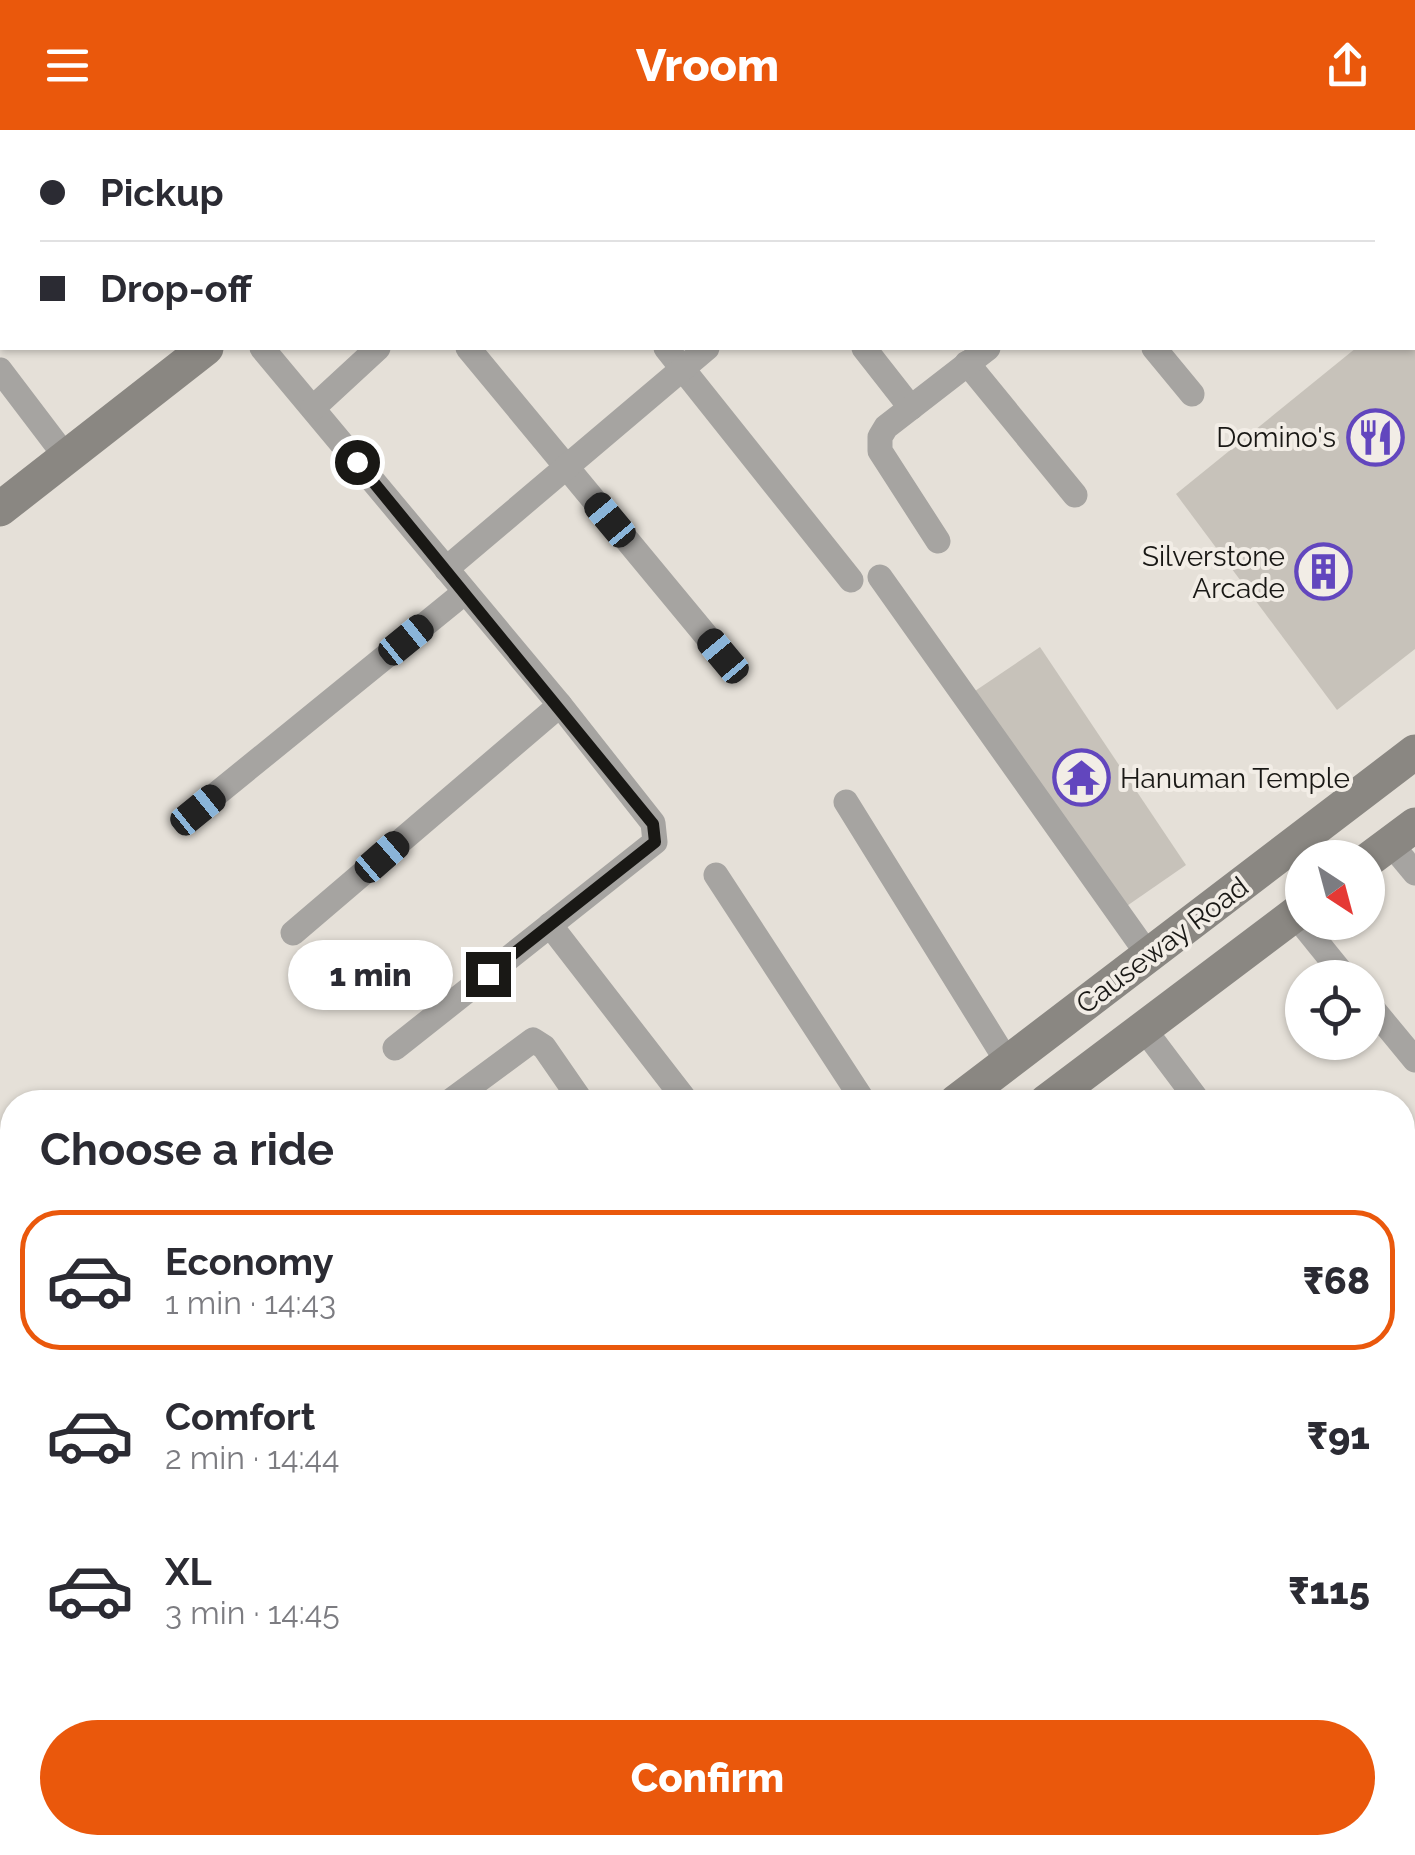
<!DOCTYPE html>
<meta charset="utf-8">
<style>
:root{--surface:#fff;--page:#f2f2f3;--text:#2b2b33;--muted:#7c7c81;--line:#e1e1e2;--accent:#ea580c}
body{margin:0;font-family:Raleway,sans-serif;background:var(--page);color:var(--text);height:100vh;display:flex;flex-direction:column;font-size:38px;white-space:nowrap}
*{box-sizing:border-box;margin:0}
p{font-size:32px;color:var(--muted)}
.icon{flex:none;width:55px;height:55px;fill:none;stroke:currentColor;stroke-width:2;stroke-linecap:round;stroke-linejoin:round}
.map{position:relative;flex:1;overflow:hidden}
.panel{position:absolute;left:0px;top:960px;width:1415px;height:765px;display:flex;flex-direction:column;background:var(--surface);border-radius:40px 40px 0 0;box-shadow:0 2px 8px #0004}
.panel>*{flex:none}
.hud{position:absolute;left:0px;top:0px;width:1415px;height:220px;box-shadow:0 2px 8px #0004;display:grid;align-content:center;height:220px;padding:0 40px;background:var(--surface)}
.needle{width:65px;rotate:144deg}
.tools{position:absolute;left:1285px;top:710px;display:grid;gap:20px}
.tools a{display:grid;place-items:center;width:100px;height:100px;border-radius:50%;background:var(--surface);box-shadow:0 2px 8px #0004;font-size:50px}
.end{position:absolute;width:45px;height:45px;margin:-22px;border:12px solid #191815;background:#fff;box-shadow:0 0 0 5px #fff}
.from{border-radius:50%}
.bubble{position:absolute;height:70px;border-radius:35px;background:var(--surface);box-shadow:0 2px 8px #0004;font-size:32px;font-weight:800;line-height:70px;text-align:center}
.car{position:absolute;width:30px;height:60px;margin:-30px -15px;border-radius:12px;box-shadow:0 0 8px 2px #0007;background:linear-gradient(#222 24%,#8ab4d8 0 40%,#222 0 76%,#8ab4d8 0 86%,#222 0)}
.hud b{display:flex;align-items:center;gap:35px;height:95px;font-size:38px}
.hud b+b{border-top:2px solid var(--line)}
.hud i{width:25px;height:25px;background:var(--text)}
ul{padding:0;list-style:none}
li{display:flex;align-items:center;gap:30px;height:140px;margin:0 20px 15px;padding:0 20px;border:5px solid transparent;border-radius:40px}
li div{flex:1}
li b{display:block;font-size:38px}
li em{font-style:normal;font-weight:800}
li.on{border-color:var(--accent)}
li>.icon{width:90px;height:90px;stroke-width:1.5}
h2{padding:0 40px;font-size:45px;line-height:120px}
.cta{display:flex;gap:20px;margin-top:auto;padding:20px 40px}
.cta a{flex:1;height:115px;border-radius:60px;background:var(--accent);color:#fff;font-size:40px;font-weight:800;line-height:115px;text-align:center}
header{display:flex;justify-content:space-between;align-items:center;height:130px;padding:0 40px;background:var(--accent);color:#fff;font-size:45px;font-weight:800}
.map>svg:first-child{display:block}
.building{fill:#c7c2ba}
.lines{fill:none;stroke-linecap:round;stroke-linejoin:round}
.street{stroke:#a6a4a1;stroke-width:25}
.secondary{stroke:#8a8782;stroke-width:35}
.route{stroke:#191815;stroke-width:12}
.labels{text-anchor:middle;stroke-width:8;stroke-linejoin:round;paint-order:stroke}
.poi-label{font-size:28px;fill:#191815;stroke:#f2ede6;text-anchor:end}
.street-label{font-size:28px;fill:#191815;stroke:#f2ede6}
</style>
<header><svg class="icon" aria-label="menu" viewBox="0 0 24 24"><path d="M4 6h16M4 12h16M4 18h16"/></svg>Vroom<svg class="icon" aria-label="share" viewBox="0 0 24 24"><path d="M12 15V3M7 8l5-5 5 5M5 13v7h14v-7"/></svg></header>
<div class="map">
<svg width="1415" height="1725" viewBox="0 0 1415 1725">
<rect width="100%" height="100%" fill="#e5e0d8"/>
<!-- building -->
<g class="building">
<polygon points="1356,218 1415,218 1415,519 1337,580 1176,364"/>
<polygon points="1040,517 1186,735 1121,780 975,561"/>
</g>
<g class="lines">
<!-- street -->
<g class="street">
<polyline points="149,0 151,2"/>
<polyline points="322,0 324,2"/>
<polyline points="697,0 698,2"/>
<polyline points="1103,0 1105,2"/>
<polyline points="87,2 89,0"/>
<polyline points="1265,2 1268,0"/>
<polyline points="262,218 560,575 653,693 655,712 395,918"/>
<polyline points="468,218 723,526"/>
<polyline points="666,218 851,450"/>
<polyline points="864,218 911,278"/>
<polyline points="1154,218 1192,264"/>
<polyline points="967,233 1075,365"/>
<polyline points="0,240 66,327"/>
<polyline points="313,278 378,218"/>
<polyline points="938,411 880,321 880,307 886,297 988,218"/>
<polyline points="446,439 707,218"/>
<polyline points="880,447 1149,826"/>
<polyline points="846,672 1008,933"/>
<polyline points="198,679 465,462"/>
<polyline points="1390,713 1415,743"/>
<polyline points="716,745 864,972"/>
<polyline points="1295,785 1346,848"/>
<polyline points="550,795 687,972"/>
<polyline points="293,803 560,575"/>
<polyline points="1368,873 1415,930"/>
<polyline points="1144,899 1199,972"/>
<polyline points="449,972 533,910 544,917 582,972"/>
<polyline points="0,1038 12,1055"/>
<polyline points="1402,1225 1415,1215"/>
<polyline points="1402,1354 1415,1344"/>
<polyline points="1402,1421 1415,1437"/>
<polyline points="1402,1512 1415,1502"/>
<polyline points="711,1717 717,1725"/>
</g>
<!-- secondary -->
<g class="secondary">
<polyline points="481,2 484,0"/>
<polyline points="0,379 206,218"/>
<polyline points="1368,730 1415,695"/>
<polyline points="956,972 1415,622"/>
<polyline points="1046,972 1302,779"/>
<polyline points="0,1498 12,1488"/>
<polyline points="0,1572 12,1563"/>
<polyline points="1101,1712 1111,1725"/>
</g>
</g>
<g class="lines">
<!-- route -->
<polyline class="route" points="357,332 653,694 655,712 488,844"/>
</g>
<!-- icons -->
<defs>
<symbol id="restaurant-ring" viewBox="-11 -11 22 22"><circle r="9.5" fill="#f2ede6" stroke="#6246be" stroke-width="1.5"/><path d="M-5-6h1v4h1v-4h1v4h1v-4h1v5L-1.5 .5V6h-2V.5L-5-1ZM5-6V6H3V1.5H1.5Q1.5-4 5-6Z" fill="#6246be"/></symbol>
<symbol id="building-ring" viewBox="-11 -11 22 22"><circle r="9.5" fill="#f2ede6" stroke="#6246be" stroke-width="1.5"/><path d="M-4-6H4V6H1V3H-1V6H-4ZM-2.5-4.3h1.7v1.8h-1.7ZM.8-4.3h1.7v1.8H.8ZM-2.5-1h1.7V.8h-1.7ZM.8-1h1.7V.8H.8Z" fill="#6246be"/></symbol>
<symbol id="temple-ring" viewBox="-11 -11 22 22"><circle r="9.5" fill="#f2ede6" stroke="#6246be" stroke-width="1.5"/><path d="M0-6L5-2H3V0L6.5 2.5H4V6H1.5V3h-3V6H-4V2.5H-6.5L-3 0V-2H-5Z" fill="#6246be"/></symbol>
</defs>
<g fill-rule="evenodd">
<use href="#restaurant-ring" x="1344" y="276" width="63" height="63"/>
<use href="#building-ring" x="1292" y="410" width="63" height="63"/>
<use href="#temple-ring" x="1050" y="616" width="63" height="63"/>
</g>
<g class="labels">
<!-- poi labels -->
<g class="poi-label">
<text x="1336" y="317">Domino's</text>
<text x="1285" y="436">Silverstone<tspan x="1285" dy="32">Arcade</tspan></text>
<text x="1120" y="658" text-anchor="start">Hanuman Temple</text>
</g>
<!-- street labels -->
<g class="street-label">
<text transform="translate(1162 815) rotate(-37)" y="10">Causeway Road</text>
</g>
</g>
</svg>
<div class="tools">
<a><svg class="needle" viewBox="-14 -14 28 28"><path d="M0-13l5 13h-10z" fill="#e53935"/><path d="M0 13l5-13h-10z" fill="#7c7c81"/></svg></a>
<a><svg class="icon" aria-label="locate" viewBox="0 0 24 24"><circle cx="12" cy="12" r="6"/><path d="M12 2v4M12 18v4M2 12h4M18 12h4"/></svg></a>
</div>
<i class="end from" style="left:357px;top:332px"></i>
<i class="end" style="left:488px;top:844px"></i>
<div class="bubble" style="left:288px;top:810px;width:165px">1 min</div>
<i class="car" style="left:610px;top:390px;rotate:320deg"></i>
<i class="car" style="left:406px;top:510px;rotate:51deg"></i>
<i class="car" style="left:723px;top:526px;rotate:320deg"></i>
<i class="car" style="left:198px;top:680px;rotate:51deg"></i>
<i class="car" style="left:382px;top:727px;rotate:49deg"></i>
<div class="hud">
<b><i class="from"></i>Pickup</b>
<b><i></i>Drop-off</b>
</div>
<section class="panel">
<h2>Choose a ride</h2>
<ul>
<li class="on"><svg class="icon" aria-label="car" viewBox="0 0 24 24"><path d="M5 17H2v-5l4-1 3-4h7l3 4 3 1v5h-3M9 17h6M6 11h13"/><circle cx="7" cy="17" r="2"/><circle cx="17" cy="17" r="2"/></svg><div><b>Economy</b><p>1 min · 14:43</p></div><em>₹68</em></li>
<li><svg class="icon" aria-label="car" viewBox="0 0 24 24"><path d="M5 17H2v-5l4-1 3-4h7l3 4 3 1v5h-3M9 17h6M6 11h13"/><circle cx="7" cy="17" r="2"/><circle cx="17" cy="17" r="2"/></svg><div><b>Comfort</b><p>2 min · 14:44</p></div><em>₹91</em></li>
<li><svg class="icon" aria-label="car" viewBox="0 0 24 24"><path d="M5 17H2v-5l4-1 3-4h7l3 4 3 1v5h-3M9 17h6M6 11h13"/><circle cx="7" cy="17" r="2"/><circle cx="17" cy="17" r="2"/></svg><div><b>XL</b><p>3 min · 14:45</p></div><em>₹115</em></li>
</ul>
<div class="cta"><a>Confirm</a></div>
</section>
</div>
